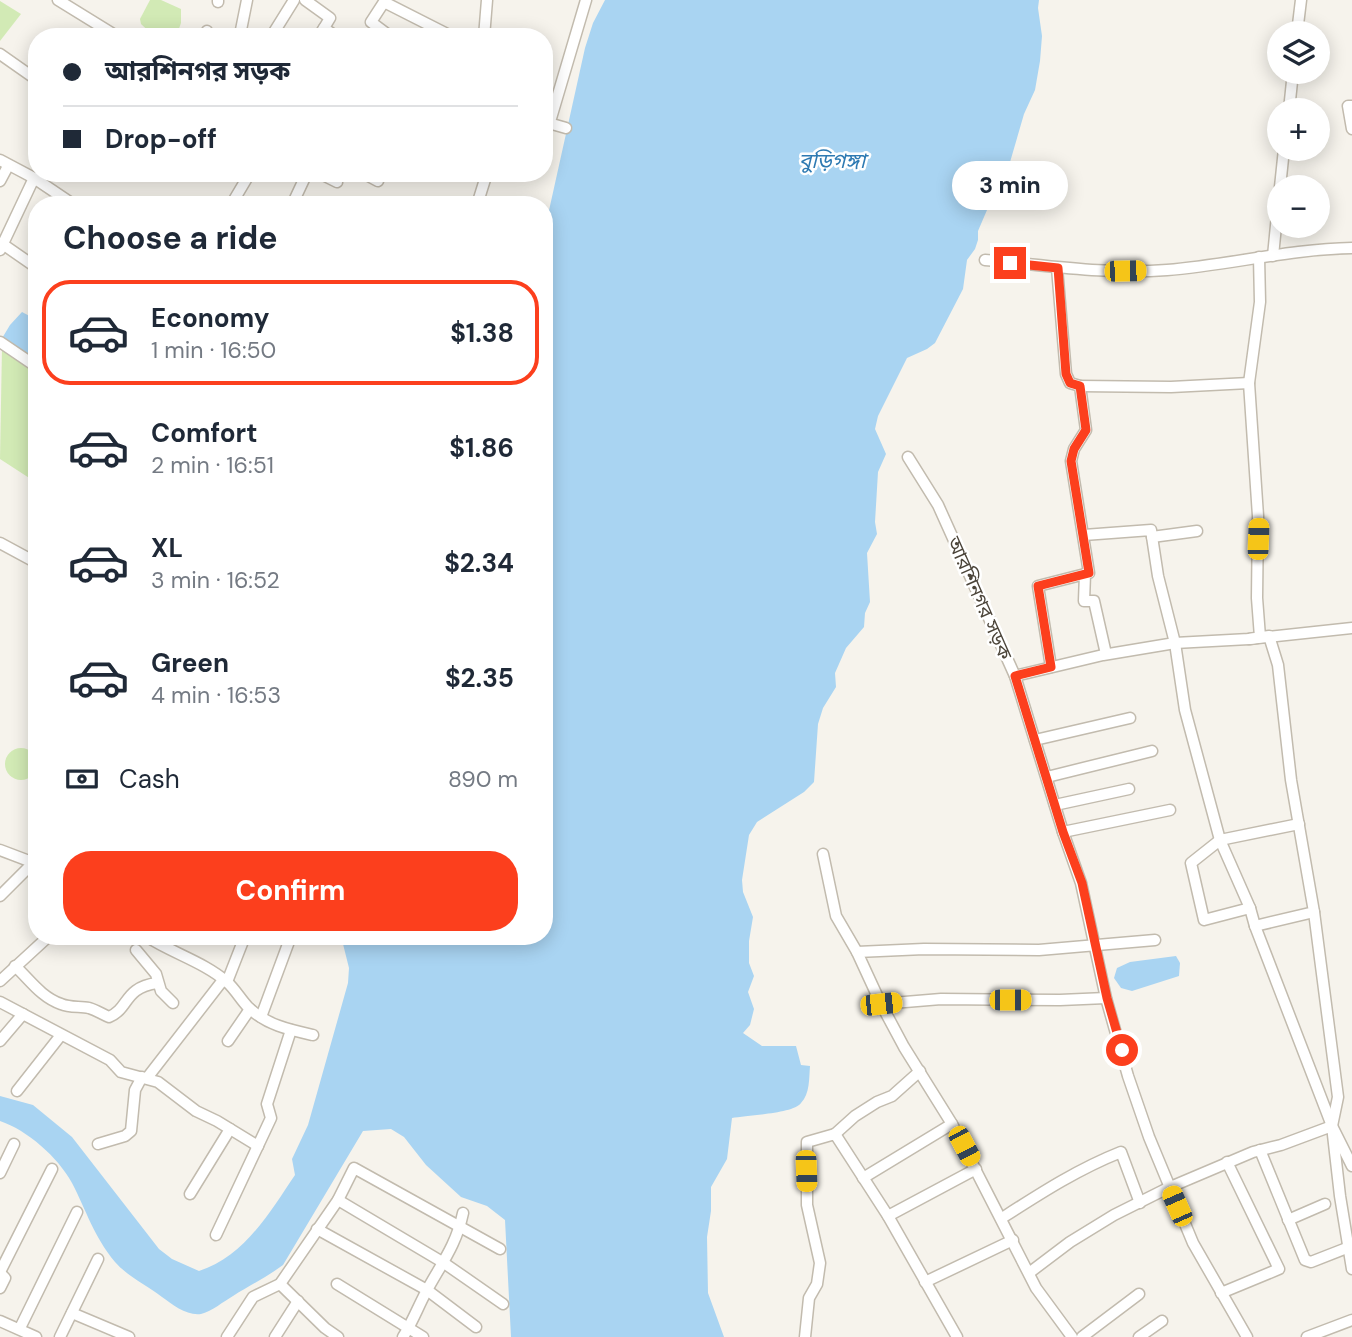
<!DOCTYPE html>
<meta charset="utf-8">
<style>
:root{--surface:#fff;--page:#f2f2f3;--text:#1f2937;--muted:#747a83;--line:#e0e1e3;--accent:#fc3f1d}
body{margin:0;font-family:"DM Sans","Noto Sans Bengali",sans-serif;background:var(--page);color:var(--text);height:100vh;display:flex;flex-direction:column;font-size:26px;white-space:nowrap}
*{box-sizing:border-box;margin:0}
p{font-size:23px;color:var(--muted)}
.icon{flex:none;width:38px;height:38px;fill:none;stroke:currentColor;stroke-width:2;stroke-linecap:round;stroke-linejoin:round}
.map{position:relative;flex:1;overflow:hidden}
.drawer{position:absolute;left:28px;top:196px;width:525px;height:749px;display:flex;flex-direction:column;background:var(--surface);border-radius:28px;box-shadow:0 4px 18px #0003}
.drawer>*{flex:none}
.banner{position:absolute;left:28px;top:28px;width:525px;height:154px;border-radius:28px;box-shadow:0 4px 18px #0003;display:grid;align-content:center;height:154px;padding:0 35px;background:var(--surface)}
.tools{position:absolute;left:1267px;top:21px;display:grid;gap:14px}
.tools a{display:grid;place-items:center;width:63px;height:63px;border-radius:50%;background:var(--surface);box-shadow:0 4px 18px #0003;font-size:35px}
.end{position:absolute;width:32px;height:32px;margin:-16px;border:9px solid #fc3f1d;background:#fff;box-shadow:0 0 0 4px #fff}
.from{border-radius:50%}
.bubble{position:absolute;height:49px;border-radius:24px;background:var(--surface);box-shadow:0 4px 18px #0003;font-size:23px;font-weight:700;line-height:49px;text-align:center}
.car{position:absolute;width:21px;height:42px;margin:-21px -10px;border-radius:9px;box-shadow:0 0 5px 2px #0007;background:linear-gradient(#f5c518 24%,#345 0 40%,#f5c518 0 76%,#345 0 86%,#f5c518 0)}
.banner b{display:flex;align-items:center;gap:24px;height:66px;font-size:26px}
.banner b+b{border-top:2px solid var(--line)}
.banner i{width:18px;height:18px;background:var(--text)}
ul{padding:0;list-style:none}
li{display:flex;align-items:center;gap:21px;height:105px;margin:0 14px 10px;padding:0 21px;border:4px solid transparent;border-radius:28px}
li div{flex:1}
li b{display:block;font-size:26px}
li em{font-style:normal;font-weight:700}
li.on{border-color:var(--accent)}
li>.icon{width:63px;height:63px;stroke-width:1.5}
h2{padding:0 35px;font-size:32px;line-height:84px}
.pay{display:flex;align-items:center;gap:18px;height:77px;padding:0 35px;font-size:26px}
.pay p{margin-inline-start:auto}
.action{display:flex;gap:14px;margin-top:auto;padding:14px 35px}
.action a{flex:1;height:80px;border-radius:28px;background:var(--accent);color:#fff;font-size:28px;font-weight:700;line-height:80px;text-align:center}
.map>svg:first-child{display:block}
.green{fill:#d2eab5}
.water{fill:#a9d4f2}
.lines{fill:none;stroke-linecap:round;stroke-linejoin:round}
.minor-casing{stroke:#c2bbae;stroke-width:13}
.minor{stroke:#fff;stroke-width:10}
.route{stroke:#fc3f1d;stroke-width:9}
.labels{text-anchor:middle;stroke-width:5;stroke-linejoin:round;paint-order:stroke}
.street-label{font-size:19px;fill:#4b4439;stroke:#fff}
.water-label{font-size:21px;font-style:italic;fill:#2e7ab2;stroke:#fff}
</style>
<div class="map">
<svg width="1352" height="1337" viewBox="0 0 1352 1337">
<rect width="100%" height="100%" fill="#f6f3ec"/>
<!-- green -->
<g class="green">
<polygon points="150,0 161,0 181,9 181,23 176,37 155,37 141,24 140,19"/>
<polygon points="0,1 21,14 0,41"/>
<polygon points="2,347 37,370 37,483 0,459"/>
<circle cx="21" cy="764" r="16"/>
</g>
<!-- water -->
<g class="water">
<path d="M605,0H1039L1038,8L1042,36L1040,61L1035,90L1024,114L1008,169L1004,196L997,206L987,210L978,231V240L975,249L967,260L963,289L935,343L927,349L907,358L878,416L875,429L886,454L878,472L875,522L877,534L867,553L870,602L865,613L864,627L846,648L835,673L836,687L823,708L818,724L814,782L804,792L757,822L749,835L742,880L743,892L753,917L749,941V963L754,976L748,992L754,1009L750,1025L743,1033L762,1046H796L801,1065L810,1066C809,1078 810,1094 801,1103C793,1114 747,1115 732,1118L727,1159L711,1187V1211L707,1237L708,1293L724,1337H511L505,1220L487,1206L461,1197L426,1165L404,1137L391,1129L363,1131L283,1265C267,1277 250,1285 233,1296C224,1301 211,1312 201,1314C187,1316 173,1305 162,1297C148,1286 127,1276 115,1262C93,1235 87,1212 72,1183C58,1157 27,1130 0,1121V1096L33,1105L72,1137L159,1249L172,1259L199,1271C244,1257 270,1212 295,1175L292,1159L308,1125L348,983L349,968L341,936H544V233L585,48L593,23Z"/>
<polygon points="22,312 37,320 37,364 1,340 10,325"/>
<polygon points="1176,956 1180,963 1179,976 1132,991 1121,988 1114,978 1117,968 1130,962"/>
</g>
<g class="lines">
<defs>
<g id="minor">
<polyline points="58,0 118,37"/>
<polyline points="305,0 330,18 324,28 337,37"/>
<polyline points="218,2 218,0"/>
<polyline points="1297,33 1301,0"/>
<polyline points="204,37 207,31"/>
<polyline points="237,37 241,30 247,0"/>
<polyline points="271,37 294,0"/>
<polyline points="318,37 324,28"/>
<polyline points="391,37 371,22 384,2 453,37"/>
<polyline points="484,37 487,0"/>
<polyline points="0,54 37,80"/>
<polyline points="1352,106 1348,106 1352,129"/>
<polyline points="1289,110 1293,72"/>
<polyline points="545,122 566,128"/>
<polyline points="549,125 586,0"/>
<polyline points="0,160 34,178 74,205"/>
<polyline points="319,173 337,182"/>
<polyline points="363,173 378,181"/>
<polyline points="0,181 8,166"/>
<polyline points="1280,187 1284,149"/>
<polyline points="231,205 250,173"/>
<polyline points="292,205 307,173"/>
<polyline points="477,205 487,173"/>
<polyline points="4,245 37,268"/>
<polyline points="0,250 34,178"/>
<polyline points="1273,256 1279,195"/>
<polyline points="1259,257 1260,302 1249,383 1258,516 1257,598 1260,637"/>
<path d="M985,260C1045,265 1106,275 1167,270C1229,265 1290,249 1352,248"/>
<polyline points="0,342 37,367"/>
<polyline points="1080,386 1171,387 1249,383"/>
<polyline points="908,457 938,505 1015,676 1063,832 1081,883 1106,998 1128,1076 1149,1137 1193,1243 1247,1337"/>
<polyline points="1084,535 1151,530 1158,576 1175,643 1185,710 1220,840 1250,908 1255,926 1332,1126 1352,1166"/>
<polyline points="1152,537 1197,531"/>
<polyline points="0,543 37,563"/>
<polyline points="1085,574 1084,601 1094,601 1106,654"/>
<polyline points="1249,639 1269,636 1278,665 1291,780 1314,912 1255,926"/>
<polyline points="1051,667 1038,586 1089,573 1071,461 1074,449 1086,430 1080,386 1070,383 1066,374 1057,268"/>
<polyline points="1015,676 1103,655 1175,643 1249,639 1352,628"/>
<polyline points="1035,740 1130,718"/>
<polyline points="1047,777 1152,751"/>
<polyline points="1055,805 1129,789"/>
<polyline points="1063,832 1170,810"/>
<polyline points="0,850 37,864"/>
<polyline points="823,854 836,916 857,952"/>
<polyline points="0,896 34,862"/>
<polyline points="1250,908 1204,920 1191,863 1220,840 1299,824"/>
<polyline points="1314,912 1338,1097 1332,1126 1340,1196 1352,1269"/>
<path d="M146,936C172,953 204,962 227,982C235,989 241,1000 248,1007C266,1025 290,1030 313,1035"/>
<polyline points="136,950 156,974 161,991 173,1003"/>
<path d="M15,966C30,980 41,997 61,1004C70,1008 80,1006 89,1008C96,1010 102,1014 109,1017C130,1008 123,988 157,983"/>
<polyline points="0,981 49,936"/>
<polyline points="227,982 245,936"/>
<polyline points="1106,998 1060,1000 941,999 881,1004 857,952 924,949 1039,950 1155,940"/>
<polyline points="0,1002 110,1060 121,1072 158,1082 196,1111 217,1121 258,1146"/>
<polyline points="881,1004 904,1047 952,1124 1036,1288 1072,1337"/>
<polyline points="261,1017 291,936"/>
<polyline points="0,1041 23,1014"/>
<polyline points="228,1041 250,1009"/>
<polyline points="147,1078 223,980"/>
<polyline points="17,1091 61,1035"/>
<polyline points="835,1134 855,1116 877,1102 892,1096 920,1071"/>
<polyline points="98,1144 125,1136 131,1131 135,1090 142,1077"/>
<polyline points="1260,1150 1305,1260 1311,1262 1352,1246"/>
<polyline points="0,1173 14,1144"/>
<polyline points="863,1178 952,1124"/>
<polyline points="190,1194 230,1129"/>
<polyline points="338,1200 444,1263 503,1304"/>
<polyline points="888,1216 976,1169"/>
<path d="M1002,1218C1041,1193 1078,1169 1121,1152L1140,1203"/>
<polyline points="1288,1220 1325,1204"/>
<polyline points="317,1229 427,1290 476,1327"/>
<polyline points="216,1235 271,1118 267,1104 291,1030"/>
<polyline points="0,1272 52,1169"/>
<polyline points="0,1273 5,1278 0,1288"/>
<polyline points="1029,1273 1070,1242 1114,1215 1168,1188 1253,1152 1281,1145 1332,1126"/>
<polyline points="925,1282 1013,1240"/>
<polyline points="280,1284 325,1328 338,1337"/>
<polyline points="337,1284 423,1337"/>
<polyline points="1221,1293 1279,1269 1227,1162"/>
<polyline points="72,1313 129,1337"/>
<polyline points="0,1321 36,1337"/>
<polyline points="20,1328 77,1212"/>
<polyline points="60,1337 98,1259"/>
<polyline points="227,1337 253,1297 280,1284 338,1200 354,1168 500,1249"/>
<polyline points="275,1337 298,1301"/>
<path d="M403,1337C412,1323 418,1307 426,1292C441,1264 456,1246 463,1213"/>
<polyline points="805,1337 809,1298 817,1284 820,1263 807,1205 807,1142 835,1134 888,1216 957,1337"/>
<polyline points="1082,1337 1139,1294"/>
<polyline points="1139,1337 1162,1321"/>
<polyline points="1307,1337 1352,1320"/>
</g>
</defs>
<!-- minor casing -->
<use href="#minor" class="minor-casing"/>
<!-- minor -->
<use href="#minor" class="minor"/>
</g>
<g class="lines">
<!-- route -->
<polyline class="route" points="1010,263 1058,268 1066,374 1070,383 1080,386 1086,430 1074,449 1071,461 1089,573 1038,586 1051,667 1015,676 1063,832 1082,883 1107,998 1122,1050"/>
</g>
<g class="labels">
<!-- street labels -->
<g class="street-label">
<text transform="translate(980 598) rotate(66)" y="7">আরশিনগর সড়ক</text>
</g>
<!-- water labels -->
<g class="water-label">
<text x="832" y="168">বুড়িগঙ্গা</text>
</g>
</g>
</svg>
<div class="tools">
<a><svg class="icon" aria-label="layers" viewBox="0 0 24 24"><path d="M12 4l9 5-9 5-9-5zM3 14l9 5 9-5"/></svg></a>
<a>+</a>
<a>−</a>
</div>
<i class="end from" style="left:1122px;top:1050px"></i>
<i class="end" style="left:1010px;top:263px"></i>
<div class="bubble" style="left:952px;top:161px;width:116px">3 min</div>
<i class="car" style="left:1125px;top:271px;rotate:89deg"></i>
<i class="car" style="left:1258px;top:539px;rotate:2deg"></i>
<i class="car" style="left:1010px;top:1000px;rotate:90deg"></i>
<i class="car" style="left:881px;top:1004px;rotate:84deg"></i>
<i class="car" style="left:964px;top:1146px;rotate:152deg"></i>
<i class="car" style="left:806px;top:1171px;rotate:178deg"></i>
<i class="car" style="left:1177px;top:1206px;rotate:336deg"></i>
<div class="banner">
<b><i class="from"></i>আরশিনগর সড়ক</b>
<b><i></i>Drop-off</b>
</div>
<section class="drawer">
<h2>Choose a ride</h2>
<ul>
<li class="on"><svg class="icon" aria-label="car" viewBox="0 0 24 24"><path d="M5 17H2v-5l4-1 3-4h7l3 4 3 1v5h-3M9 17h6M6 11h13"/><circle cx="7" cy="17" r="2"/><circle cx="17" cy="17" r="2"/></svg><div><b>Economy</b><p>1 min · 16:50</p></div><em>$1.38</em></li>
<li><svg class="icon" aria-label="car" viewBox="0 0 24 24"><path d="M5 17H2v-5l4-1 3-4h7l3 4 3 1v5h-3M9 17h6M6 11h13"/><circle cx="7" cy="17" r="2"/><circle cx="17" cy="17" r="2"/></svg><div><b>Comfort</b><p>2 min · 16:51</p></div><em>$1.86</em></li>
<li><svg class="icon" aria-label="car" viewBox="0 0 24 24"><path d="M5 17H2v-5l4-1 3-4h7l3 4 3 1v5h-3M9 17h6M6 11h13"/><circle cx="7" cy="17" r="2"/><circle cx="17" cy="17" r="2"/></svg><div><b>XL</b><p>3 min · 16:52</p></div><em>$2.34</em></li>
<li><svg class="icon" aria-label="car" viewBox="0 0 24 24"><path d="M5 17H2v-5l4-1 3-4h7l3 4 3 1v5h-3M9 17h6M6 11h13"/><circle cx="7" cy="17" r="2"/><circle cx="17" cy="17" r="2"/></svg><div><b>Green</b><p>4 min · 16:53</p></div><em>$2.35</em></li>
</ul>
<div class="pay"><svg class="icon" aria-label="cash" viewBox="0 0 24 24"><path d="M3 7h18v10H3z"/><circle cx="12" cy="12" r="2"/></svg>Cash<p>890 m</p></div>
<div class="action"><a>Confirm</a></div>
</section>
</div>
